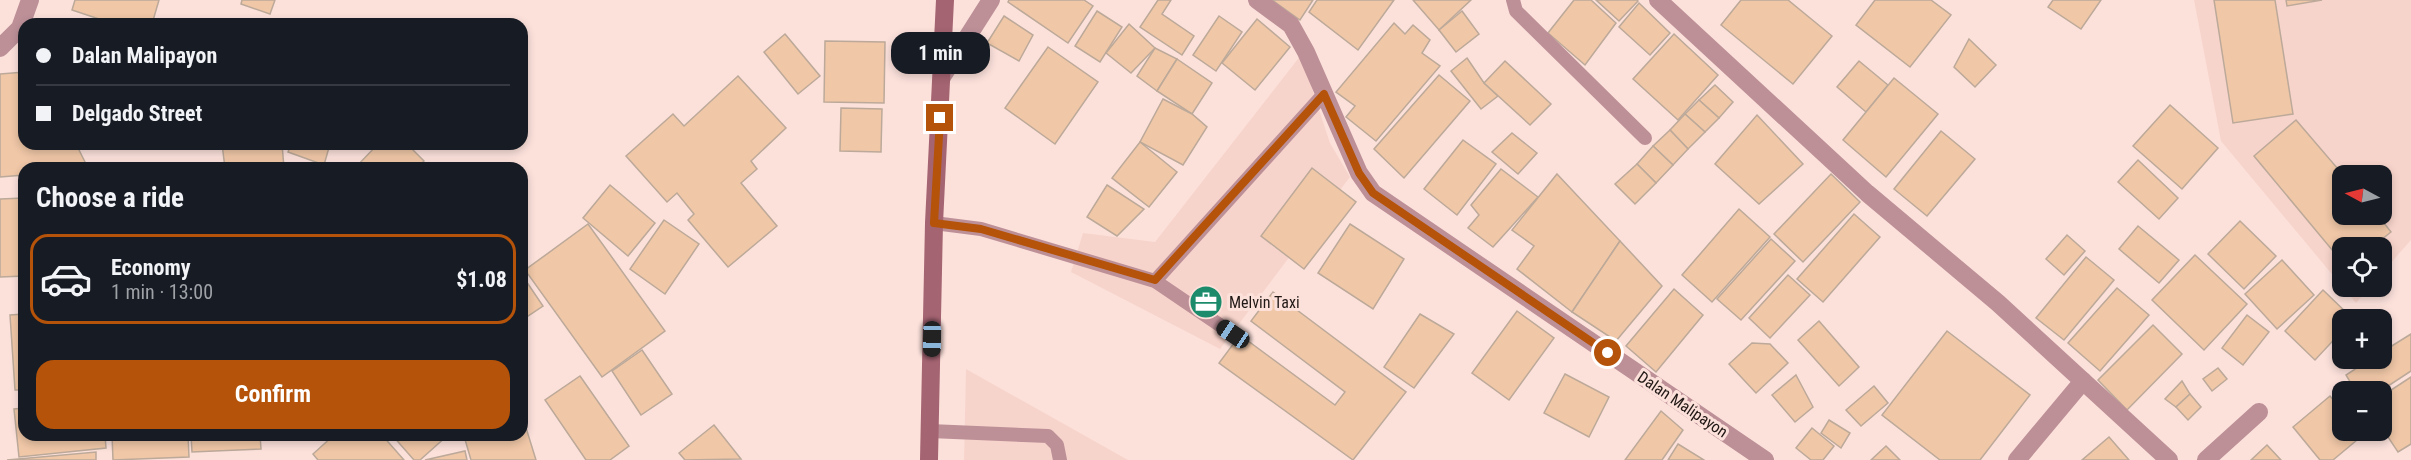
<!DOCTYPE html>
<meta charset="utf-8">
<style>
:root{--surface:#171b24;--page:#20242c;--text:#f1f3f6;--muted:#9ea1a6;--line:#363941;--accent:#b45309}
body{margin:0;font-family:"Roboto Condensed",sans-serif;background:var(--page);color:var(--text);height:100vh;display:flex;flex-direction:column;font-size:22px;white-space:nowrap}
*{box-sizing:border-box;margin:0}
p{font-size:20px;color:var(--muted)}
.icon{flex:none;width:33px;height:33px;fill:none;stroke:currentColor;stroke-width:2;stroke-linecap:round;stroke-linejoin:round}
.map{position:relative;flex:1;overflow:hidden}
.drawer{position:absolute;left:18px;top:162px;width:510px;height:279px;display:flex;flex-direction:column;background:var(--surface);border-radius:18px;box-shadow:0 3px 9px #0003}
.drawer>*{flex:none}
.guide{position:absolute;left:18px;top:18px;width:510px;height:132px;border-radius:18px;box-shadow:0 3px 9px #0003;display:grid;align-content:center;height:132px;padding:0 18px;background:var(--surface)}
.needle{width:39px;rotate:277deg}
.buttons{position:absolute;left:2332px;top:165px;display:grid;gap:12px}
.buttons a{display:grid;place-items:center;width:60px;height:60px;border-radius:12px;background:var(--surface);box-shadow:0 3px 9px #0003;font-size:30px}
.end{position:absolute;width:27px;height:27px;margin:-14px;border:8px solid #b45309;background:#fff;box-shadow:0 0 0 3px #fff}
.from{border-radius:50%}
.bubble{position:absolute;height:42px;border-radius:18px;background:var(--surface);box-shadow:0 3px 9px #0003;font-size:20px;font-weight:700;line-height:42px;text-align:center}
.car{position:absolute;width:18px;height:36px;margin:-18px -9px;border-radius:8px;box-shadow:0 0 4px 2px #0007;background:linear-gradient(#222 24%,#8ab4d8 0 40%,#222 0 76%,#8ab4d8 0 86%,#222 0)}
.guide b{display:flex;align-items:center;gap:21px;height:57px;font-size:22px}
.guide b+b{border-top:2px solid var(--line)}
.guide i{width:15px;height:15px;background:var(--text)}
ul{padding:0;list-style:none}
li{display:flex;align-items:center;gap:18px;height:90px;margin:0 12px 9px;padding:0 6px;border:3px solid transparent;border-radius:18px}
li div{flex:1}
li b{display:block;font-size:22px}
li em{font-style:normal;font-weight:700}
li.on{border-color:var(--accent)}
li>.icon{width:54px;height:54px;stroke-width:1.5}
h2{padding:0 18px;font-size:27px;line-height:72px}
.action{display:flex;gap:12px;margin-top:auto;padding:12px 18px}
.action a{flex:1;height:69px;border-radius:18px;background:var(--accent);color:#fff;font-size:24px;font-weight:700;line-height:69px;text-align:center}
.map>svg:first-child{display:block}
.built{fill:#f7d4cb;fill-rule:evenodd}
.building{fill:#f0c7a7;stroke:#bca999;stroke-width:1.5}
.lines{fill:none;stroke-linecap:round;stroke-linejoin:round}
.lane{stroke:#bd9098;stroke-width:14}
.street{stroke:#bd9098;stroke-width:18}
.secondary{stroke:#a56472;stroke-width:18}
.route{stroke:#b45309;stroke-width:8}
.labels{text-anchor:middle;stroke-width:6;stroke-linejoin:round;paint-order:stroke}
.poi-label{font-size:16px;fill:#211815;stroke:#fce1db;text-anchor:start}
.street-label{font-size:16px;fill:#211815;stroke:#fce1db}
</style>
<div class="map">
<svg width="2411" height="460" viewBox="0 0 2411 460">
<rect width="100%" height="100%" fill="#fce1db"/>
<!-- built -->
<g class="built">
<path d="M2194,0H2411V240L2382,273V248H2343V286L2370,287L2356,303L2221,141ZM2343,176H2382V214H2343Z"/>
<polygon points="1301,55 1330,143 1350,177 1220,349 1071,272 1083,233 1155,242"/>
<polygon points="966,369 1128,460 964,460"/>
</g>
<!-- building -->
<g class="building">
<polygon points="75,0 159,0 152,24 114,24 72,10"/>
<polygon points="242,0 275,0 270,14 241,4"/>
<polygon points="1009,0 1084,0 1093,6 1068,43 1008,2"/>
<polygon points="1158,0 1171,0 1162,14 1194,36 1182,55 1140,27"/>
<polygon points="1272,0 1313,0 1300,20"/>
<polygon points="1317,0 1394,0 1358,50 1309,12"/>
<polygon points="1413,0 1471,0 1439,30"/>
<polygon points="1574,0 1591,0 1616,23 1585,65 1548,33"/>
<polygon points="1596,0 1637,0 1638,1 1619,21"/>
<polygon points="1741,0 1788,0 1832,36 1793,84 1721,25"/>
<polygon points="1875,0 1931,0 1951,15 1910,67 1856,25"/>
<polygon points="2053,0 2101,0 2081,29 2048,7"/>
<polygon points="2214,0 2275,0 2293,114 2233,123"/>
<polygon points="2286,0 2322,0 2287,6"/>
<polygon points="1639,3 1670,33 1650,55 1619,27"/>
<polygon points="1097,11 1122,27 1100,62 1075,46"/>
<polygon points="1462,11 1479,34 1456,52 1439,30"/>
<polygon points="1004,16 1033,35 1019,61 987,43"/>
<polygon points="1219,16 1242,32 1216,71 1193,55"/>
<polygon points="1257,19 1290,47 1255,90 1222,63"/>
<polygon points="1394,23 1405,34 1413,25 1430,40 1422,53 1440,66 1376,141 1346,117 1355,106 1336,92"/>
<polygon points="1129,24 1155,48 1131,73 1106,53"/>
<polygon points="785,34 820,76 798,94 764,52"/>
<polygon points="1674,34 1718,75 1678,120 1633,79"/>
<polygon points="1969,39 1996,65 1975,87 1954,67"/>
<polygon points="825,41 885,42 884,103 824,102"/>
<polygon points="1048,47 1098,82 1055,144 1005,108"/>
<polygon points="1155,48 1177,59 1157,91 1137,76"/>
<polygon points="1467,58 1484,83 1498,96 1481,109 1451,71"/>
<polygon points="1177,59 1212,83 1192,114 1157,91"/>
<polygon points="1505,61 1551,104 1530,125 1484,83"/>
<polygon points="1859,61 1888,85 1866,112 1837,87"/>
<polygon points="24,72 24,144 76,144 88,168 24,168 24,175 0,177 0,74"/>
<polygon points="1439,75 1470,101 1404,178 1374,149"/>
<polygon points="738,76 786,128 751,161 757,169 741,183 777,226 728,267 688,220 694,214 677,193 667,202 626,156 673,114 684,126"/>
<polygon points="1894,78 1938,114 1886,177 1843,140"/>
<polygon points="1715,85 1733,102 1719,118 1699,100"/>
<polygon points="1163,99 1192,114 1207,127 1183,165 1140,142"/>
<polygon points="1699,100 1719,118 1705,132 1685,114"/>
<polygon points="2170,105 2218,148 2182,189 2133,146"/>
<polygon points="841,108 882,109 881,152 840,151"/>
<polygon points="1685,114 1705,132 1688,149 1670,130"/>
<polygon points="1757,115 1803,164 1759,204 1715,164"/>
<polygon points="2296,120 2344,176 2343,214 2377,214 2391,232 2371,248 2343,248 2343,263 2254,156"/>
<polygon points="1670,130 1688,149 1673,165 1653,146"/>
<polygon points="1941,131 1975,159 1927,216 1894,189"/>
<polygon points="1512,133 1537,153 1518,174 1492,152"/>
<polygon points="1463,140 1496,164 1457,215 1424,189"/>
<polygon points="1140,142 1177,172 1149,207 1112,178"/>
<polygon points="222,144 282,144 284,168 225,168"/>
<polygon points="291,144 330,144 324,165 288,152"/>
<polygon points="378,144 407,144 424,161 417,168 355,168"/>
<polygon points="1653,146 1673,165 1656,183 1637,164"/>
<polygon points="2138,160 2178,198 2159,219 2118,182"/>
<polygon points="1637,164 1656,183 1635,204 1615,184"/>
<polygon points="1312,168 1356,202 1304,269 1261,236"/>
<polygon points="1501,169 1538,197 1493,247 1468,228 1479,215 1471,205"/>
<polygon points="1557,174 1620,241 1572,312 1517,269 1534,246 1512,230"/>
<polygon points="1831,174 1860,202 1803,262 1774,234"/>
<polygon points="610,185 655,223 628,256 583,218"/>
<polygon points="1107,185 1144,209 1117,236 1087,217"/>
<polygon points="24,198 24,276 0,277 0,199"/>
<polygon points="1739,209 1770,237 1712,302 1682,275"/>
<polygon points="1854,214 1880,237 1823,302 1797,279"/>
<polygon points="664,220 699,244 665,294 630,269"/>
<polygon points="2240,221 2276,256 2244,289 2208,254"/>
<polygon points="588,224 665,331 602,377 525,270"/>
<polygon points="1350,224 1404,259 1373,309 1318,273"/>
<polygon points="2138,226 2179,260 2159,283 2119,249"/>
<polygon points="2067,235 2085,251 2064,275 2046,259"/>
<polygon points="1771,239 1795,261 1741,320 1717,299"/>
<polygon points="1620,241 1662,286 1616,341 1572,312"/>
<polygon points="2195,255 2247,304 2204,350 2152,300"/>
<polygon points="2086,257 2114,280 2064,340 2036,318"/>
<polygon points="2282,260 2314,295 2277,329 2245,294"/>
<polygon points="522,275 543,306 522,320"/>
<polygon points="1788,275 1810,295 1770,338 1749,318"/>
<polygon points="2117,288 2149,315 2100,371 2068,343"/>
<polygon points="1674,289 1703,315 1656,372 1626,346"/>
<polygon points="2323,290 2353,319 2343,320 2343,330 2315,360 2285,331"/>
<polygon points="1273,292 1406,392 1353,460 1219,363 1240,335 1335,405 1345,392 1251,321"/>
<polygon points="1517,311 1554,338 1509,400 1472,373"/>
<polygon points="24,314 24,390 15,390 10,315"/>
<polygon points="1420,314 1454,334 1414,388 1384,367"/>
<polygon points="2247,315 2269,332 2243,365 2222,348"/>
<polygon points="1819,321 1859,367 1839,386 1798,340"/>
<polygon points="2153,325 2182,354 2127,410 2098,380"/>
<polygon points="1947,331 2030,395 1980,460 1940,460 1882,415"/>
<polygon points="2411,334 2411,371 2379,392 2356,392 2346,375 2372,358 2382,358 2382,352"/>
<polygon points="1752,343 1770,344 1788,363 1756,393 1729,364"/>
<polygon points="642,350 672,394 641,415 612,371"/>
<polygon points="2218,368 2227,379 2212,391 2203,379"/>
<polygon points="1565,374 1609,397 1589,437 1544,413"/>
<polygon points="1796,375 1813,407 1795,422 1772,395"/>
<polygon points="580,376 629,446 610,460 586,460 545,400"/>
<polygon points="2411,377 2411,444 2398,452 2382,428 2382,396"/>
<polygon points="2182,381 2190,394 2176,407 2165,399"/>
<polygon points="1874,386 1888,403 1861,426 1846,410"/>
<polygon points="2190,394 2201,407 2188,420 2176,407"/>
<polygon points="2330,396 2343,412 2343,430 2358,430 2363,435 2333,460 2320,460 2293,427"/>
<polygon points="24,408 24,435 105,435 106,448 19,457 14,409"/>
<polygon points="1661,411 1683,430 1662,460 1625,460"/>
<polygon points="523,418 536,460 471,460 464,436 522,435"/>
<polygon points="1829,420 1850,433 1841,448 1821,433"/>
<polygon points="714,425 741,459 685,460 679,453"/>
<polygon points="1812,428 1834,446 1823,460 1811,460 1796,448"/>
<polygon points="112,435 188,435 189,457 113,460"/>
<polygon points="191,435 260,435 261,449 192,452"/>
<polygon points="334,435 382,435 404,460 318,460 313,454"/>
<polygon points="392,435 448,435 420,460 414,460"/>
<polygon points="2109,437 2129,460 2082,460"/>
<polygon points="1678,444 1704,460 1668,460"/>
<polygon points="2267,445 2281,460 2251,460"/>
<polygon points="1886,446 1900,460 1871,460"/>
<polygon points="465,451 467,460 425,460"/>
<polygon points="96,452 96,460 7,460"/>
</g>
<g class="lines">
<!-- lane -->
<g class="lane">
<polyline points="1513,0 1516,11 1645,138"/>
<polyline points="934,223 981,229 1155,281 1233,334"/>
<polyline points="1155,281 1324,94"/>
<polyline points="930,431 1048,436 1057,445 1060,460"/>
</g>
<!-- street -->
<g class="street">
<polyline points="1257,0 1291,25 1306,52 1359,173 1373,193 1765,460"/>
<polyline points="1658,0 1867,193 1998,303 2169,460"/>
<polyline points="0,48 20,28 30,0"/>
<polyline points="942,77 991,0"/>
<polyline points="2017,460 2083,381"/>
<polyline points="2206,460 2259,412"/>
</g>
<!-- secondary -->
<polyline class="secondary" points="929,460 934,223 945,0"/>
</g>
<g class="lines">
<!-- route -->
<polyline class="route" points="940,118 934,223 981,229 1155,280 1324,94 1359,173 1373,193 1608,353"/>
</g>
<!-- icons -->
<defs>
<symbol id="office-disc" viewBox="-11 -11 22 22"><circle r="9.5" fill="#1b8b6b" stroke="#fce1db"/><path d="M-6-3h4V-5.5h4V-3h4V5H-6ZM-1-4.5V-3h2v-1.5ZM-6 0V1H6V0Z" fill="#fff"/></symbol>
</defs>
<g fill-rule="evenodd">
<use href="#office-disc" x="1187" y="283" width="38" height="38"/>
</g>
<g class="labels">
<!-- poi labels -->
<g class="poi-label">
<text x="1229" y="308">Melvin Taxi</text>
</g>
<!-- street labels -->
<g class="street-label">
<text transform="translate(1683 404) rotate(34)" y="6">Dalan Malipayon</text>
</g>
</g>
</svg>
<div class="buttons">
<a><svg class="needle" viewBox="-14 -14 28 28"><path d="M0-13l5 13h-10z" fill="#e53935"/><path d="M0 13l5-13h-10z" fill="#9ea1a6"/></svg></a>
<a><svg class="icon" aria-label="locate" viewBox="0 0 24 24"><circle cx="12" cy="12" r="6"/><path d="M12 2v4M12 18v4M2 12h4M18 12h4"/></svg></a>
<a>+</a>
<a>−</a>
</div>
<i class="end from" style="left:1608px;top:353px"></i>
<i class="end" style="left:940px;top:118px"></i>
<div class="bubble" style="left:891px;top:32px;width:99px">1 min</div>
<i class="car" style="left:1233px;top:334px;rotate:304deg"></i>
<i class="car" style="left:932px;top:339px;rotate:181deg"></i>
<div class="guide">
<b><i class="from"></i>Dalan Malipayon</b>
<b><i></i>Delgado Street</b>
</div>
<section class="drawer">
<h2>Choose a ride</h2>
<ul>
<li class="on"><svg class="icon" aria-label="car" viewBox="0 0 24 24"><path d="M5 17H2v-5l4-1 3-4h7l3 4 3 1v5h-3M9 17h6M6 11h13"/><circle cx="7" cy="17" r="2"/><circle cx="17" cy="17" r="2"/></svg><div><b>Economy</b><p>1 min · 13:00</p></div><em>$1.08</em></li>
</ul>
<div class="action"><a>Confirm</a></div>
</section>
</div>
